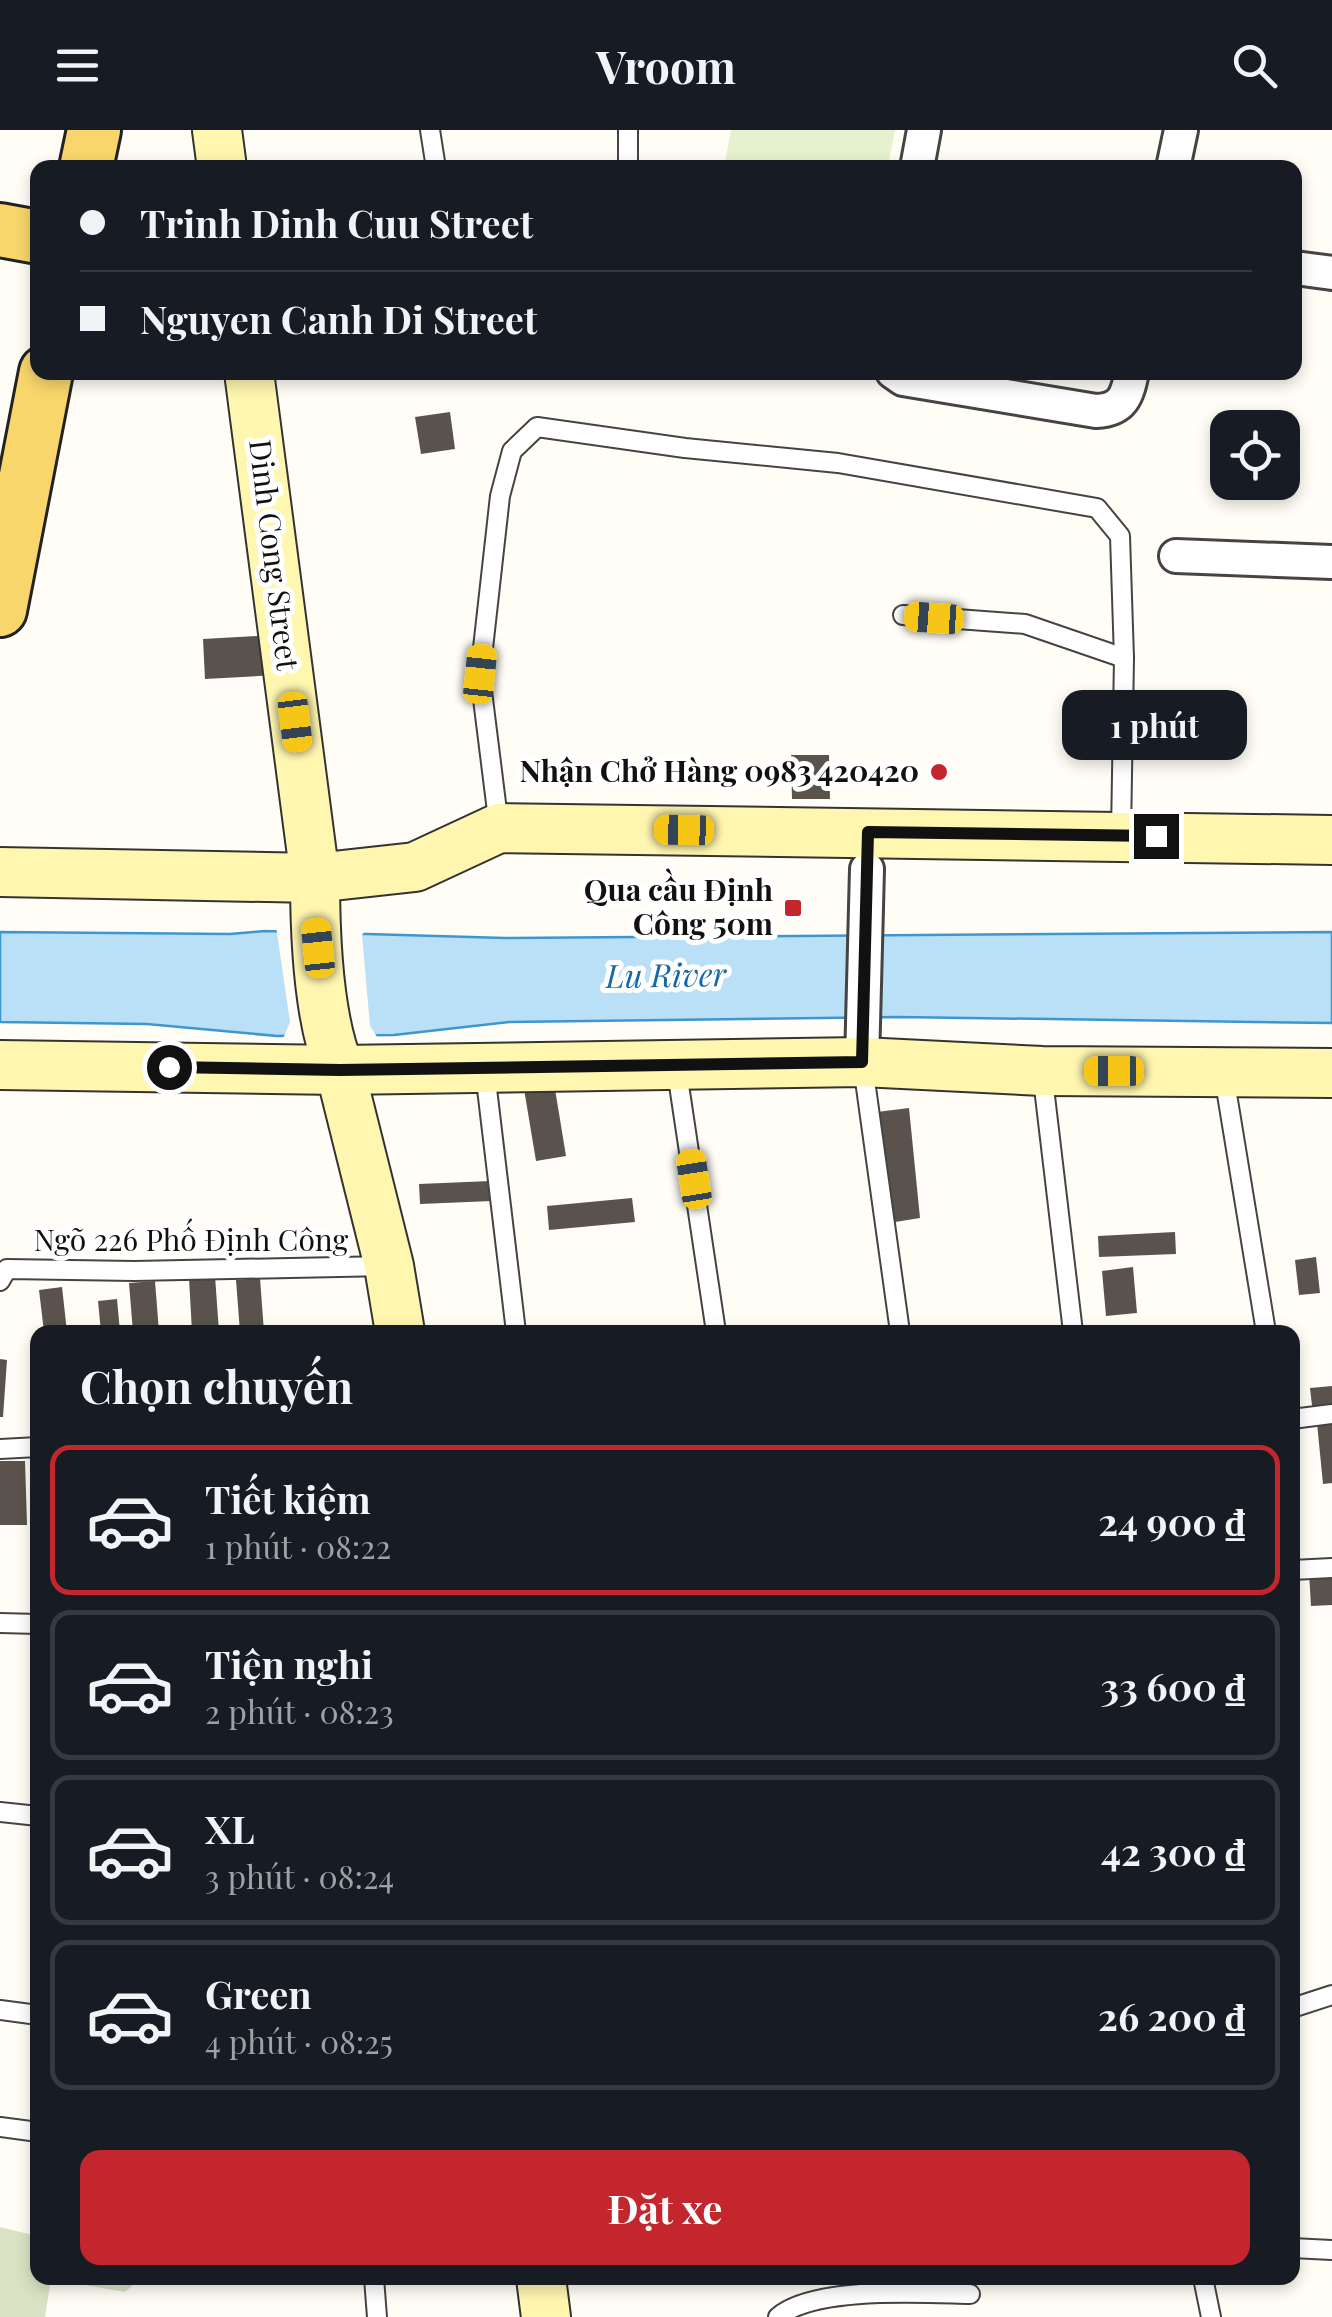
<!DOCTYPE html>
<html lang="vi">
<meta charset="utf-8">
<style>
:root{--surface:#171b24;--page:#20242c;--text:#f1f3f6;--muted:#9ea1a6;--line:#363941;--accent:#c4262e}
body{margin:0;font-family:"Playfair Display",serif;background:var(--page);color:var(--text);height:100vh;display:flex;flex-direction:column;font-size:38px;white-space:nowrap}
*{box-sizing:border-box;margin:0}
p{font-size:32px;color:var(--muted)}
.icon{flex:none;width:55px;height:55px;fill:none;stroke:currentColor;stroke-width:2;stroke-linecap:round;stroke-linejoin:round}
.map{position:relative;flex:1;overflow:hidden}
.side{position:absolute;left:30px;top:1195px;width:1270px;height:960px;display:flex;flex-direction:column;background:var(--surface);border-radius:20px;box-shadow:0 5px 15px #0003}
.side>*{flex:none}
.top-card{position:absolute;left:30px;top:30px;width:1272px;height:220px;border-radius:20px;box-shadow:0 5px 15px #0003;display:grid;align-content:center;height:220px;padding:0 50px;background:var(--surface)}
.controls{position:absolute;left:1210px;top:280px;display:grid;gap:20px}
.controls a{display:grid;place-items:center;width:90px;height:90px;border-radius:20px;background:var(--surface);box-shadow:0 5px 15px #0003;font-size:50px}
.end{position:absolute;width:45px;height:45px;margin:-22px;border:12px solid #111;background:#fff;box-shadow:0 0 0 5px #fff}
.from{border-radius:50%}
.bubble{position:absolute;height:70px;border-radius:20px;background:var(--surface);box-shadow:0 5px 15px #0003;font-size:32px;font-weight:700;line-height:70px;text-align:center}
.car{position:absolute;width:30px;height:60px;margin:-30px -15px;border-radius:12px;box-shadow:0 0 8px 2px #0007;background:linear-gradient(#f5c518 24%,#345 0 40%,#f5c518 0 76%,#345 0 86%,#f5c518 0)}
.top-card b{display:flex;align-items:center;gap:35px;height:95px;font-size:38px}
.top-card b+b{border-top:2px solid var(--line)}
.top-card i{width:25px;height:25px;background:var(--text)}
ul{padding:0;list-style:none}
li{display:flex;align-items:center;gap:30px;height:150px;margin:0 20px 15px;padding:0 30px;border:5px solid var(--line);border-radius:20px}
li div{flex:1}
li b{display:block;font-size:38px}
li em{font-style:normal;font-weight:700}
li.selected{border-color:var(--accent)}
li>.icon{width:90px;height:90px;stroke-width:1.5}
h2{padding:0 50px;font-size:45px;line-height:120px}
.button{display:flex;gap:20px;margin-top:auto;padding:20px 50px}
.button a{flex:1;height:115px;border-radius:20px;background:var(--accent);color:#fff;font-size:40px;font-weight:700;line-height:115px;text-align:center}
header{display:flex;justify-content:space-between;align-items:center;height:130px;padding:0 50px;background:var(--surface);font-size:45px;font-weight:700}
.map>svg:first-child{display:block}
.cemetery{fill:#d9e3c4}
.pitch{fill:#e6f2cf}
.water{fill:#b9e0f7;stroke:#3f96cf;stroke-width:2.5}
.pier{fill:#fffdf5}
.building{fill:#5a524d}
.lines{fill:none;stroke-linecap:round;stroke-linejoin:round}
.lane-casing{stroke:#444;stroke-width:22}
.street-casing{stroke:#444;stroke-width:38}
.secondary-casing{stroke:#333;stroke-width:52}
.primary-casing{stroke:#222;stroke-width:58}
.lane{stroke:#fff;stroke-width:18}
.street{stroke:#fff;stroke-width:32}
.secondary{stroke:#fff6b0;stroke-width:48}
.primary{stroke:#f9d66b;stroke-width:52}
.route{stroke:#111;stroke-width:12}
.poi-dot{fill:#c4262e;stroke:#fff;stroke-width:4}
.labels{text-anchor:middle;stroke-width:10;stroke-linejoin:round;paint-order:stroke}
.street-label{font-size:30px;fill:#111;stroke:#fff}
.poi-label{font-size:30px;font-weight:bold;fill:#111;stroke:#fff;text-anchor:end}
.water-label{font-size:32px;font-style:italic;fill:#1768a6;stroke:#fff}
</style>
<header><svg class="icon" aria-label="menu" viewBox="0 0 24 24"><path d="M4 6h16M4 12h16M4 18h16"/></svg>Vroom<svg class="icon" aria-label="search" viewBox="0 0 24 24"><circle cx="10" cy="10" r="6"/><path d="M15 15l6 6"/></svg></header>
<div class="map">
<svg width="1332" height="2187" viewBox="0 0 1332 2187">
<rect width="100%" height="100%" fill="#fffdf5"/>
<!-- cemetery -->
<polygon class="cemetery" points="0,2097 37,2106 38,2148 141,2148 125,2162 51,2149 45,2187 0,2187"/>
<!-- pitch -->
<polygon class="pitch" points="731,0 895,0 888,37 724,37"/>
<!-- water -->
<polygon class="water" points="264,801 505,808 1332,802 1332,893 899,887 509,892 394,905 277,906 147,894 0,892 0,802 230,804"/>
<!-- pier -->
<polygon class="pier" points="276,796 366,800 362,805 370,896 379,910 282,911 290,892"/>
<!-- building -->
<g class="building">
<polygon points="450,282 455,319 421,324 415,287"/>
<polygon points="274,505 276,545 205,549 203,509"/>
<polygon points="791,625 829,625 830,669 792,669"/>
<polygon points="554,953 566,1026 536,1031 524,959"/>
<polygon points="909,978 920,1088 895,1092 877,982"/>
<polygon points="491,1051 492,1071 420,1074 419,1054"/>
<polygon points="632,1068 635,1092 549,1100 547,1076"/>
<polygon points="1175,1102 1176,1124 1099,1127 1098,1106"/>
<polygon points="1316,1127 1320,1163 1299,1165 1295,1130"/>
<polygon points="1133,1137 1137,1183 1106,1186 1102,1141"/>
<polygon points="215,1146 219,1202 192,1202 189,1148"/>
<polygon points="260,1148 264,1202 240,1202 236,1150"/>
<polygon points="155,1151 159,1202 133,1202 129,1153"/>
<polygon points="62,1157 67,1202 44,1202 39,1160"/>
<polygon points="117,1169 120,1202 101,1202 98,1171"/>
<polygon points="0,1229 7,1230 3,1287 0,1287"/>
<polygon points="1332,1256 1332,1282 1313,1284 1310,1258"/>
<polygon points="1332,1291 1332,1353 1323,1354 1317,1293"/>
<polygon points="0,1331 25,1331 27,1395 0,1395"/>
<polygon points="1332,1441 1332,1475 1311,1476 1309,1442"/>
</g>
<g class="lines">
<defs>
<g id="lane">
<polyline points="430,0 436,38"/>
<polyline points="628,0 628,38"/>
<polyline points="903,485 1025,494 1124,528"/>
<polyline points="499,697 480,545 500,366 512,321 537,297 685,318 838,333 1097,378 1120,406 1124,528 1121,703"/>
<polyline points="676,935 716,1202"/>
<polyline points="863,936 900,1202"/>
<polyline points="1042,941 1073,1202"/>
<polyline points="485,942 516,1202"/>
<polyline points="1224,946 1266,1202"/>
<polyline points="0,1151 7,1139 134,1141 388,1136"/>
<polyline points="1292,1289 1332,1284"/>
<polyline points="0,1319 38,1317"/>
<polyline points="1292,1440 1332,1438"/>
<polyline points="0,1493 38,1494"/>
<polyline points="0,1682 38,1686"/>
<polyline points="1292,1878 1332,1865"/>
<polyline points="0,1880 38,1885"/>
<polyline points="0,1997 38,2002"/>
<polyline points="1292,2118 1332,2120"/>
<polyline points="374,2148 377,2187"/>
<polyline points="1203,2148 1211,2187"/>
<path d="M778,2187C814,2156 922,2163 970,2164"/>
</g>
<g id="street">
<polyline points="917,38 924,0"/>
<polyline points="1173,38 1181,0"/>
<polyline points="1295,138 1332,143"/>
<path d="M893,242L903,249L1096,281C1123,280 1127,266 1132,242"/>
<polyline points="1176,426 1332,432"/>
<polyline points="862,932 867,739"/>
</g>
<g id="secondary">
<polyline points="217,0 222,38"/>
<path d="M249,242L315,748C315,804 318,889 340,940L389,1136L400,1202"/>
<polyline points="0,742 315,748 415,737 499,698 1332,710"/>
<polyline points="0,935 340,940 862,932 1042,941 1332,943"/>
<polyline points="541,2148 546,2187"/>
</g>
<g id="primary">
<polyline points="86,38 94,0"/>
<polyline points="0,100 38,107"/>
<polyline points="0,480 46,242"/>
</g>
</defs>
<!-- lane casing -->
<use href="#lane" class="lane-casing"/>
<!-- street casing -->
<use href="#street" class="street-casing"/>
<!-- secondary casing -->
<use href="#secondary" class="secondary-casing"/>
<!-- primary casing -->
<use href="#primary" class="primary-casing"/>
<!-- lane -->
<use href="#lane" class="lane"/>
<!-- street -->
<use href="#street" class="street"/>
<!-- secondary -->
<use href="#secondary" class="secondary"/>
<!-- primary -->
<use href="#primary" class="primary"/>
</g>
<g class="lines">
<!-- route -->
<polyline class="route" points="169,937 340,940 862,932 868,702 1156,706"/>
</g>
<!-- markers -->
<g class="poi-dot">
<circle cx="939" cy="642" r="10"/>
<rect x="783" y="768" width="20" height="20" rx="5"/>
</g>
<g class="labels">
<!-- street labels -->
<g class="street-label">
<text transform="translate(273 425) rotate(83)" y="10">Dinh Cong Street</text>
<text x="191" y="1121">Ngõ 226 Phố Định Công</text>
</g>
<!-- poi labels -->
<g class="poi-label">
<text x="919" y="652">Nhận Chở Hàng 0983 420420</text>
<text x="773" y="771">Qua cầu Định<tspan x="773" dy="34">Công 50m</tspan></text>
</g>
<!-- water labels -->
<g class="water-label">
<text transform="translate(666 846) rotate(-1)" y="11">Lu River</text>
</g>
</g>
</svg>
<div class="controls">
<a><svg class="icon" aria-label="locate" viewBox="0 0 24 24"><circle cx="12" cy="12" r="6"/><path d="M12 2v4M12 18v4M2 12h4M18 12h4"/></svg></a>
</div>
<i class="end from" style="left:169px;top:937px"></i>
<i class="end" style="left:1156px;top:706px"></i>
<div class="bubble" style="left:1062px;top:560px;width:185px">1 phút</div>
<i class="car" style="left:934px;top:488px;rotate:274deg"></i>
<i class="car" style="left:480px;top:544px;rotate:6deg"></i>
<i class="car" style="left:295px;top:592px;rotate:173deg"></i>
<i class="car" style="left:684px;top:700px;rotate:271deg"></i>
<i class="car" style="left:318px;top:818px;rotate:354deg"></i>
<i class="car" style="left:1114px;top:941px;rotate:270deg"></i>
<i class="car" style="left:694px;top:1049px;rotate:351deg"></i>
<div class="top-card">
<b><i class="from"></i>Trinh Dinh Cuu Street</b>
<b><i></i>Nguyen Canh Di Street</b>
</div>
<section class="side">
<h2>Chọn chuyến</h2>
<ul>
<li class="selected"><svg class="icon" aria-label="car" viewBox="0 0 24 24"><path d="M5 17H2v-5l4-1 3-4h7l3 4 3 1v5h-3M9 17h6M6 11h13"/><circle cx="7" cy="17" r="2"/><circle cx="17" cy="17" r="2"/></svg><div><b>Tiết kiệm</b><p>1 phút · 08:22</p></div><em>24 900 ₫</em></li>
<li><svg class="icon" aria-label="car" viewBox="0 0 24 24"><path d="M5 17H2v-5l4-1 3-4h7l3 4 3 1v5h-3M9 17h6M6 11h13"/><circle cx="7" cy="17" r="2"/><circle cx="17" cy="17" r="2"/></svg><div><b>Tiện nghi</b><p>2 phút · 08:23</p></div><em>33 600 ₫</em></li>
<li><svg class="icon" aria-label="car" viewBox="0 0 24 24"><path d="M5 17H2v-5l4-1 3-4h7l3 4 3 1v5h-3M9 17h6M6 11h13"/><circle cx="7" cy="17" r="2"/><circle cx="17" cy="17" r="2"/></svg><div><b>XL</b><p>3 phút · 08:24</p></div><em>42 300 ₫</em></li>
<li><svg class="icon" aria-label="car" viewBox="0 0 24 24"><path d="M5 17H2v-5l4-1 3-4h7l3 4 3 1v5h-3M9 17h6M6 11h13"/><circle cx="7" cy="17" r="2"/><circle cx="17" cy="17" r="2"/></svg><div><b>Green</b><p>4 phút · 08:25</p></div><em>26 200 ₫</em></li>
</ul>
<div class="button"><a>Đặt xe</a></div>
</section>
</div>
